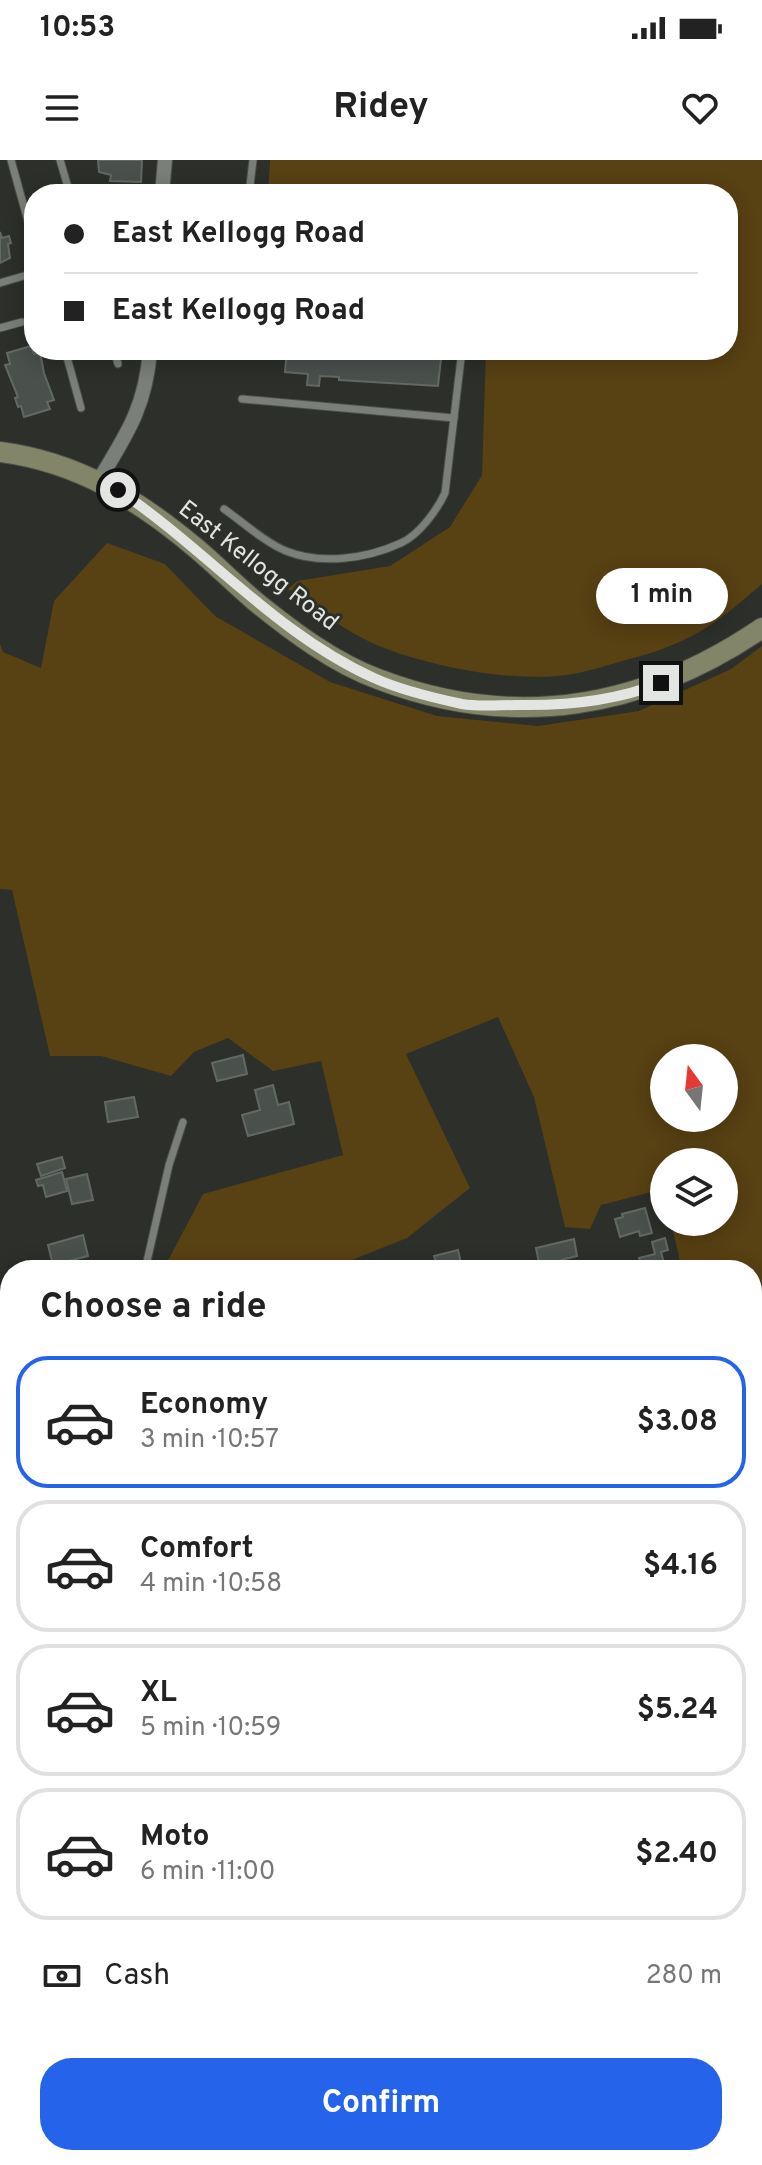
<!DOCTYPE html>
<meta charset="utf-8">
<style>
:root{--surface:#fff;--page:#f6f6f6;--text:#222;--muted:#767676;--line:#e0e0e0;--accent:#2563eb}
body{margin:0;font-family:Overpass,sans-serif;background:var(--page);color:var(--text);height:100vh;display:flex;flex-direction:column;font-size:30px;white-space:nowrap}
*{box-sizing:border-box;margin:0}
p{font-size:26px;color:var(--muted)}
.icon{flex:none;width:44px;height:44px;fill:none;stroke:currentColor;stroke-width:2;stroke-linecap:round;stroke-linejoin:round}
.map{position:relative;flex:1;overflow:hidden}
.panel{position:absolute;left:0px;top:1100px;width:762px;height:906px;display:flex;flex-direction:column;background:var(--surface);border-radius:32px 32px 0 0;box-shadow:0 4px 20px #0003}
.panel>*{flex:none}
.hud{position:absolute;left:24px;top:24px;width:714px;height:176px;border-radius:32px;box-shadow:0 4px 20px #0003;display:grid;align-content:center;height:176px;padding:0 40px;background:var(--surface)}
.needle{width:52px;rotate:345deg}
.fabs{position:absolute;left:650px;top:884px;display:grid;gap:16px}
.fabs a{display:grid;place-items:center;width:88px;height:88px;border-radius:50%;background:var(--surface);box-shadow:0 4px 20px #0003;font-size:40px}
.end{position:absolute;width:36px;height:36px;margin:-18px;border:10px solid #e3e5e2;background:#111;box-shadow:0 0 0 4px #111}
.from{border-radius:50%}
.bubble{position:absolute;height:56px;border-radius:28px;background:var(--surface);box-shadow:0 4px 20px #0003;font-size:26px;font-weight:700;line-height:56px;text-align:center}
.hud b{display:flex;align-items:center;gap:28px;height:76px;font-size:30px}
.hud b+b{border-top:2px solid var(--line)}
.hud i{width:20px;height:20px;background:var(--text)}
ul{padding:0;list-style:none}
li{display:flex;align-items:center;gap:24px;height:132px;margin:0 16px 12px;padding:0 24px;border:4px solid var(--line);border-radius:32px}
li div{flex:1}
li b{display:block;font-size:30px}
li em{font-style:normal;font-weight:700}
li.current{border-color:var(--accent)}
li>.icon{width:72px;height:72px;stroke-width:1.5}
h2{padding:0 40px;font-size:36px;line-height:96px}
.pay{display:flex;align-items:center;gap:20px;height:88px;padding:0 40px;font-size:30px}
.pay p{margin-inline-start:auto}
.cta{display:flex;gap:16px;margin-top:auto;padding:16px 40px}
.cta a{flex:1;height:92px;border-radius:32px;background:var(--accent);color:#fff;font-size:32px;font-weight:700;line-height:92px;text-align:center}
.status{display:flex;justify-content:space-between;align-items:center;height:56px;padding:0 40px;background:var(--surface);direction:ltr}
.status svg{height:22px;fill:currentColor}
header{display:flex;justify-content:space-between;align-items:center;height:104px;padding:0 40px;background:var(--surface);font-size:36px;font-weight:700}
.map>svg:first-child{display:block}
.green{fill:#584113;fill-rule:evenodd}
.building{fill:#4a514d;stroke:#626965;stroke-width:2}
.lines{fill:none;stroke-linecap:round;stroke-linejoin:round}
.lane-casing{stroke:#4b4d49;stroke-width:9}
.street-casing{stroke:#4b4d49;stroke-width:16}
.secondary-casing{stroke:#4b4d49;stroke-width:22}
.lane{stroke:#7b7f79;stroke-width:7}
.street{stroke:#7b7f79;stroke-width:14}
.secondary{stroke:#838568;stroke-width:20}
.route{stroke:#e3e5e2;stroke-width:10}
.labels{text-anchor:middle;stroke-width:6;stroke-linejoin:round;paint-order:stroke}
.street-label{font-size:24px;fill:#e3e5e2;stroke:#2c2f2a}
</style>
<div class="status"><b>10:53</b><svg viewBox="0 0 49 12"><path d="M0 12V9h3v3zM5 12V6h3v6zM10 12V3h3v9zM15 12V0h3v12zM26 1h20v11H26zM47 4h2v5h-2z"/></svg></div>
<header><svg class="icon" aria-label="menu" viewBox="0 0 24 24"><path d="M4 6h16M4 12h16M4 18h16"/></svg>Ridey<svg class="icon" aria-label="heart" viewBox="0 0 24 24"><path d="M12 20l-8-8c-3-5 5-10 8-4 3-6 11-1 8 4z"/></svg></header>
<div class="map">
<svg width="762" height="2005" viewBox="0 0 762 2005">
<rect width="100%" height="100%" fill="#2c2f2a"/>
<!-- green -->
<g class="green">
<path d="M270,0H762V424C742,441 722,459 699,472C677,485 650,494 626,500C608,505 590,511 573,514C516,524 422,506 370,482C341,468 315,448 288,429L297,421L390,406L450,367L482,315L486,190H728V34H268Z"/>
<path d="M107,383L165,404L215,456L330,522L437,556L538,566L639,551L731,509L762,486V1193L752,1198V1110H682L671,1062H724V1002H664V1032L663,1029L601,1045L590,1069L565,1067L534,937L498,857L406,894L470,1028L407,1078L352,1100L315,1110H163L203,1034L343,995L321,901L273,911L228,878L194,892L171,916L101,896H50L12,730L0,729V484L3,492L41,508L54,441ZM664,898H724V958H664Z"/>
<polygon points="752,1293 762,1299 762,1440 752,1443"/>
<polygon points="752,1708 762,1718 762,2005 715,2005 716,1996 752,1996"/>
<polygon points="359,1996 438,1996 446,2005 347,2005"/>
</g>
<!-- building -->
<g class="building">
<polygon points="98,0 142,0 141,22 110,21 111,15 99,12"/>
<polygon points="0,72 2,78 9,76 11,83 8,84 10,98 0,103"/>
<polygon points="31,186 34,194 40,192 44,213 54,240 47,242 50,249 24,257 21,246 18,247 15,238 18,237 5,205 10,204 7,193"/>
<polygon points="287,190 442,190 438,226 339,220 339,217 320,216 319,226 307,225 308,214 285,212"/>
<polygon points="243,895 247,914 217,921 212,903"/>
<polygon points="273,925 278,945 289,942 294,964 248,976 242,955 260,950 255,930"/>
<polygon points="134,937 138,957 108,962 105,942"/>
<polygon points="62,997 65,1008 41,1016 37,1004"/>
<polygon points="62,1012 67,1031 46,1037 43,1025 38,1026 36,1020"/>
<polygon points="87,1014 93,1040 72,1044 66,1019"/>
<polygon points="645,1048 652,1073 640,1076 639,1071 620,1077 615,1059 623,1057 622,1054"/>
<polygon points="83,1075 88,1096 53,1105 48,1085"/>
<polygon points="665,1078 668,1090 661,1092 666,1110 642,1110 639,1098 655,1094 652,1082"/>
<polygon points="574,1079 577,1096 561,1100 562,1103 540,1108 536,1088"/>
<polygon points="458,1090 462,1107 438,1110 434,1096"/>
<polygon points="10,1259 10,1284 0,1287 0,1262"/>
<polygon points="10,1769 10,1801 0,1804 0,1771"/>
<polygon points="10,1849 10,1879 4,1880 0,1852"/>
<rect x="0" y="1940" width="10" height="30"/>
<polygon points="2,1988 10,1988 10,1996 22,1996 22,2001 34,2001 34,2005 1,2005"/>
<polygon points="50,1996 71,1996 72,2005 39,2005 39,2000 50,2000"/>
</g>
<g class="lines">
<defs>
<g id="lane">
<polyline points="11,0 34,83"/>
<polyline points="60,0 70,34"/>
<polyline points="249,34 253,0"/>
<polyline points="0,123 34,113"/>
<polyline points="0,168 22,162"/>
<polyline points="65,190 81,248"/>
<polyline points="114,190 118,204"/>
<polyline points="242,239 454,258"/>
<path d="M224,349C243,362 264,382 286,391C321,405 366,399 401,383C419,375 437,350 445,333L462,190"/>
<polyline points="145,1110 169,1005 183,962"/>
<polyline points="261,2005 262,1996"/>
</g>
<g id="street">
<polyline points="162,34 165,0"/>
<path d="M99,320C127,274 146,246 150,190"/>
<polyline points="0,1179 10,1173"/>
<polyline points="0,1479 10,1514"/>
<polyline points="0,1912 10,1912"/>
</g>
<g id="secondary">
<path d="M0,292C78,302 139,340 197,389C217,406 236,425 256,442C292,471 334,503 378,519C514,571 643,549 762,468"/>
<polyline points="752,1460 762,1457"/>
<polyline points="0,1643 10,1641"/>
</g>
</defs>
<!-- lane casing -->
<use href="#lane" class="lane-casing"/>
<!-- street casing -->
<use href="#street" class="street-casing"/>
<!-- secondary casing -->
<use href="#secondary" class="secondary-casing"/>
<!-- lane -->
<use href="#lane" class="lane"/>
<!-- street -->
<use href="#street" class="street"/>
<!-- secondary -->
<use href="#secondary" class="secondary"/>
</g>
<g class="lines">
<!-- route -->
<path class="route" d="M118,330C206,389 276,474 374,518C400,530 434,538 462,544C479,547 499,545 517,545C566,546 615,541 661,523"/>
</g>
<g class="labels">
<!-- street labels -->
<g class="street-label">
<text transform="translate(259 405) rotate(38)" y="8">East Kellogg Road</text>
</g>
</g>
</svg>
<div class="fabs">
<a><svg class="needle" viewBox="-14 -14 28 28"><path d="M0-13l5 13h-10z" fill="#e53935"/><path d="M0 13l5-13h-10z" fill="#767676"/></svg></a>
<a><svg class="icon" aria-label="layers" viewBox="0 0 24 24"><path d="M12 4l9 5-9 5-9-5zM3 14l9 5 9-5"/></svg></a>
</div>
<i class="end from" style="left:118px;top:330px"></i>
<i class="end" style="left:661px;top:523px"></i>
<div class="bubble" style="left:596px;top:408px;width:132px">1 min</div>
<div class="hud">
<b><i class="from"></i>East Kellogg Road</b>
<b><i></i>East Kellogg Road</b>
</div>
<section class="panel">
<h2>Choose a ride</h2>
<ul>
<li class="current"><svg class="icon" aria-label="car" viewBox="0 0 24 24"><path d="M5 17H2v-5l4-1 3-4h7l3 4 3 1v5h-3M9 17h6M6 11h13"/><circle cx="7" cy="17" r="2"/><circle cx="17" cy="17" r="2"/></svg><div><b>Economy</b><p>3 min · 10:57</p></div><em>$3.08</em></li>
<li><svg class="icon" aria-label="car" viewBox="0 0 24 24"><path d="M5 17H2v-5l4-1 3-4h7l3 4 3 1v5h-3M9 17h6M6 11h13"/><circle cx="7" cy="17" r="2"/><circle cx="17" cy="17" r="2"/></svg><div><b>Comfort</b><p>4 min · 10:58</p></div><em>$4.16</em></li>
<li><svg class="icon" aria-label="car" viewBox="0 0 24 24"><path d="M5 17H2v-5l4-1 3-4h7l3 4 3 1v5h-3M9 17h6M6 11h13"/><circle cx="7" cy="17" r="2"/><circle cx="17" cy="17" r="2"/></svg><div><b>XL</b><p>5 min · 10:59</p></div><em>$5.24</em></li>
<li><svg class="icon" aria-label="car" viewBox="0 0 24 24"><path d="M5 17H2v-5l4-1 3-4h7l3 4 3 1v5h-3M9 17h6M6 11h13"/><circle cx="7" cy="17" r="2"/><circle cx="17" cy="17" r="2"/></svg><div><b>Moto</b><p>6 min · 11:00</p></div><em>$2.40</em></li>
</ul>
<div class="pay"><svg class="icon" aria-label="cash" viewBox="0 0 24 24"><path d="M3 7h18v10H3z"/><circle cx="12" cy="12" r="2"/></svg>Cash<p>280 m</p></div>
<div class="cta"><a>Confirm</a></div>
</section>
</div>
